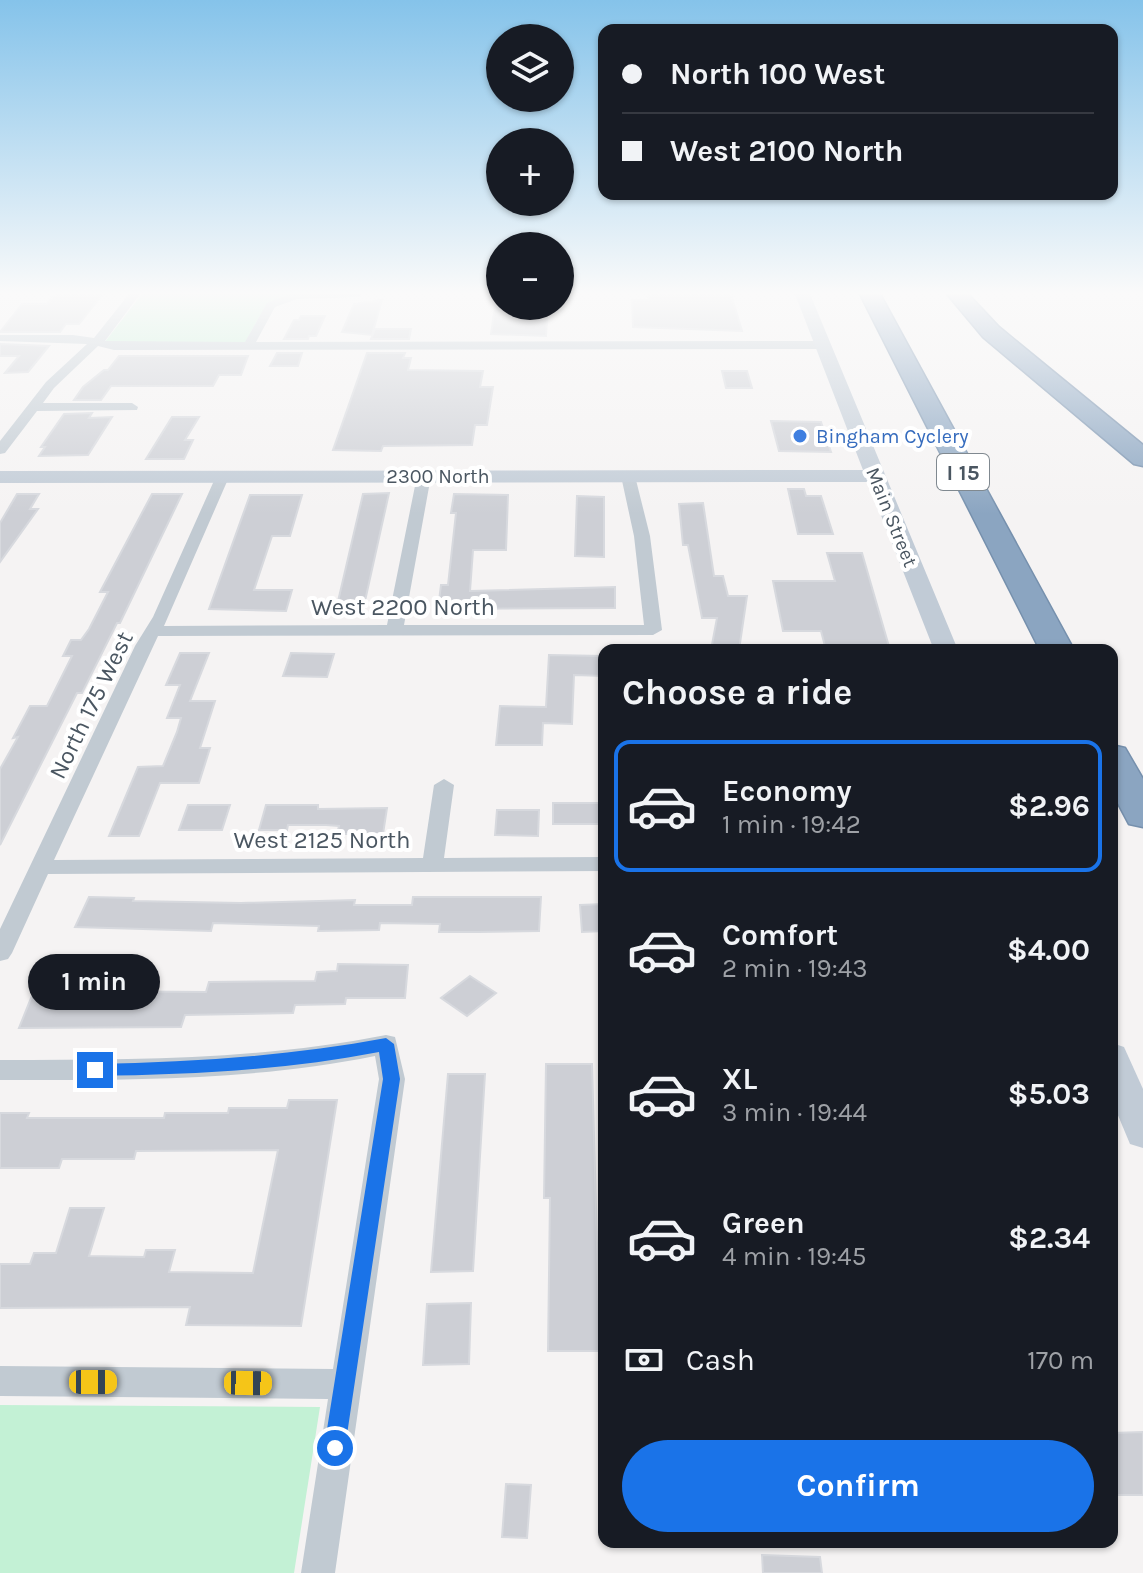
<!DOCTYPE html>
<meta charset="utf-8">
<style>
:root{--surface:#171b24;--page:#242831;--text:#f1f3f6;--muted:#9ea1a6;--line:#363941;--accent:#1a73e8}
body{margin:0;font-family:Karla,sans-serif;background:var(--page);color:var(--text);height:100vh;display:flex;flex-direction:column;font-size:30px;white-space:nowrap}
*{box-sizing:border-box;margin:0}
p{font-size:26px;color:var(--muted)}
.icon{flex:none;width:44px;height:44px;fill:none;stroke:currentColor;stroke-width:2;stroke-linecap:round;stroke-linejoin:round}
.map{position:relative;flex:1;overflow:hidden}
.drawer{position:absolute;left:598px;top:644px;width:520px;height:904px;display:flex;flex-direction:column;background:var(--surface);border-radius:16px;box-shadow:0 2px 6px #0004}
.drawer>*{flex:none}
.hud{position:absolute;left:598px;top:24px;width:520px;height:176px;border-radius:16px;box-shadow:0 2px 6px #0004;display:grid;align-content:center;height:176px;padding:0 24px;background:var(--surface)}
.tools{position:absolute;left:486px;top:24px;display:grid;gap:16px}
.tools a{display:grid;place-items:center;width:88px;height:88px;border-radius:50%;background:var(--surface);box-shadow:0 2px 6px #0004;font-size:40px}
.end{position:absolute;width:36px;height:36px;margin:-18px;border:10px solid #1a73e8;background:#fff;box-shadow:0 0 0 4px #fff}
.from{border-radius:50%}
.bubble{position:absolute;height:56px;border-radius:28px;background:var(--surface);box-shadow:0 2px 6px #0004;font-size:26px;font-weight:700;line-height:56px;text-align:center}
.car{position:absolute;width:24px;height:48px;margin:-24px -12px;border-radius:10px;box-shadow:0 0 6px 2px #0007;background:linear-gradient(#f5c518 24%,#345 0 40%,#f5c518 0 76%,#345 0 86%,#f5c518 0)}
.hud b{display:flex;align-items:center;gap:28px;height:76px;font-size:30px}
.hud b+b{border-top:2px solid var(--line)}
.hud i{width:20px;height:20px;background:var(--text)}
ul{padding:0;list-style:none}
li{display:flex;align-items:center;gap:24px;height:132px;margin:0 16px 12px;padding:0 8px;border:4px solid transparent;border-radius:16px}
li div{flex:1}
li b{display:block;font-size:30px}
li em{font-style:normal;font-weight:700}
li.selected{border-color:var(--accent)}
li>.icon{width:72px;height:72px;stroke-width:1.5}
h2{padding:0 24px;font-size:36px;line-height:96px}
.pay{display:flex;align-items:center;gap:20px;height:88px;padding:0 24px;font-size:30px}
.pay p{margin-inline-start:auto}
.primary-button{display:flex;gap:16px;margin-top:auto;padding:16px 24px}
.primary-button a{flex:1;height:92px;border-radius:48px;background:var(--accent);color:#fff;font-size:32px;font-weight:700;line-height:92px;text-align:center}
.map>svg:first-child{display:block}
.green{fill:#c3f1d5}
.building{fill:#cdcfd5;stroke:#d7d9de;stroke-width:2}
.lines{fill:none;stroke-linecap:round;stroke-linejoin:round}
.highway-casing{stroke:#7690ad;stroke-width:3}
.street{fill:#c1cad2;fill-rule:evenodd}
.secondary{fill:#c1cbd6;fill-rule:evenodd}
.highway{fill:#8ba5c1;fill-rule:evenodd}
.route{fill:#1a73e8}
.shop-dot{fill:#3f7fe0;stroke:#fff;stroke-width:3}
.labels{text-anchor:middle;stroke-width:8;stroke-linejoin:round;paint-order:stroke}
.far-shop-label{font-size:20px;fill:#366cbe;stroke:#fff;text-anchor:start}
.far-street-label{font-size:20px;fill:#4a5661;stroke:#fff}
.shield{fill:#fff;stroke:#808990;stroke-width:2}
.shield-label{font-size:22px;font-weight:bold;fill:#4a5661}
.street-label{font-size:24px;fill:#4a5661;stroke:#fff}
</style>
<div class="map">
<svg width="1143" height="1573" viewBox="0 0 1143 1573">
<rect width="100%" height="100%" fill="#f5f3f3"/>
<!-- green -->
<g class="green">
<path d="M142,294H328C271,300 272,291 245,343H104Z"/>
<polygon points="0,1405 320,1407 294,1573 0,1573"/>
</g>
<!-- building -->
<g class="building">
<polygon points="56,294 103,294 79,324 66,324 60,332 0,332 22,304 47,304"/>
<polygon points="648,294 731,294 742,331 633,327 632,300 649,300"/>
<polygon points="382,300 372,335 342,332 354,304"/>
<polygon points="495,306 548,306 546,336 491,334"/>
<polygon points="301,316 325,316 316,336 309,336 308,339 284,339 294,320 299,320"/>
<polygon points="375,329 411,329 409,339 371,339"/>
<polygon points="0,344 49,346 28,372 5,373 19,356 0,356"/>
<polygon points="277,353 302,353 298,366 270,366"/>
<polygon points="367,353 405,353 403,358 411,358 408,370 483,371 480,387 493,387 487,425 475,425 472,445 383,446 381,451 333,450"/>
<polygon points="119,356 248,356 241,375 219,375 213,386 111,386 101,400 74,400 83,387 104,370 108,370"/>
<polygon points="722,371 747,371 752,388 726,388"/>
<polygon points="92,413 89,418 112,417 88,455 39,456 45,447 41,447 64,414"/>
<polygon points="172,417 199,417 185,440 193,440 184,459 146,459"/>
<polygon points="771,421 821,422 831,452 779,451"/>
<polygon points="788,489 804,489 806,496 821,496 833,534 798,534"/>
<polygon points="389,493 363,610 336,610 363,494"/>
<polygon points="17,494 39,494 30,509 38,509 0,562 0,523"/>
<polygon points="152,494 182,494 120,623 117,623 82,693 77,693 0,845 0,769 18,737 13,738 30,706 47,706 72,656 63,656 71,640 81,640 89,629 108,592 100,592"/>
<polygon points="454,494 508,495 506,550 473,550 470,591 615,587 615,608 438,609 441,585 448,585 456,513 451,513"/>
<polygon points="250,495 302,495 290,536 272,536 254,590 292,590 286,611 209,609"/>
<polygon points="577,496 604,497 604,557 575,556"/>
<polygon points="703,503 714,576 723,576 728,596 747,596 739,650 711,650 717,618 702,618 688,545 683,545 679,504"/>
<polygon points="827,553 862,553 890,650 826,650 821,631 783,631 773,581 835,581"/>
<polygon points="180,653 209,653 190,701 215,701 200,748 210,748 199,783 160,783 139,836 109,836 138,767 163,766 177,732 181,718 167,718 180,685 166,685"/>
<polygon points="291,653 334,654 327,677 283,676"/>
<polygon points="549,655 604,656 604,676 574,675 572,724 543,723 542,745 496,745 500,706 546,707"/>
<rect x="553" y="803" width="51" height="21"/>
<polygon points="188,805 230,805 222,830 179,830"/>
<polygon points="266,805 318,805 318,809 387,808 383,834 337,834 339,826 326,825 288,825 287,830 259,830"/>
<polygon points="497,810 539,810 538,836 495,835"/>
<polygon points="89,897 134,898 133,901 241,903 355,900 354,905 412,905 413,897 541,897 539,931 479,932 439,932 440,924 380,923 379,930 318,931 319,926 213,923 211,931 75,927"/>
<polygon points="604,904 604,931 582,932 580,905"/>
<polygon points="45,963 91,963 80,991 206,992 209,982 315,981 317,972 337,971 338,964 408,965 405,998 346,998 345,1004 295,1005 293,1013 185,1015 181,1027 19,1028"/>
<polygon points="470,976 496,993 467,1016 441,998"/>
<polygon points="546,1064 592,1064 600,1351 548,1351 550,1198 544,1198"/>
<polygon points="448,1074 485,1074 473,1271 431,1272"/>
<polygon points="289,1100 337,1100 301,1326 186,1325 190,1307 0,1308 0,1264 30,1264 34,1253 56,1253 70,1208 104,1208 89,1256 144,1257 146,1250 175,1250 169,1272 253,1273 278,1150 136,1151 134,1159 62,1159 59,1168 0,1168 0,1113 29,1113 27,1118 164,1118 165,1113 228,1113 229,1108 287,1108"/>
<polygon points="471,1303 469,1364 423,1365 427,1304"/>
<polygon points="1143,1432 1143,1495 1112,1495 1112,1433"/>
<polygon points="506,1484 531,1485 527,1538 502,1537"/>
<polygon points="762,1555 820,1557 822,1573 763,1573"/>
</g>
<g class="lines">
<defs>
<g id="highway">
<polygon points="860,294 880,294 1074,650 1040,650"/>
<polygon points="947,294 968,294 999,327 1143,445 1143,466 1134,464 983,337"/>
<polygon points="1112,745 1125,748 1143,779 1143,827 1129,824 1112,792"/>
</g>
</defs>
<!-- highway casing -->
<use href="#highway" class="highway-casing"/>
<!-- street -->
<g class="street">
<polygon points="129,294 140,294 105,341 245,342 267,303 291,294 362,294 357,297 297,299 275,307 256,342 822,341 828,345 822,349 114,350 98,346 54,388 43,403 132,403 138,407 137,410 37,411 5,453 0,454 0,441 46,382 87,344 0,341 0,335 73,335 94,338"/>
<polygon points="424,472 431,476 404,625 644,625 634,536 621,476 628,472 635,476 650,536 662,630 653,635 158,636 54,860 423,858 434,785 444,779 454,785 444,858 604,857 604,871 48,874 12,953 8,959 0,961 0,929 135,646 153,617 217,474 227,474 229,477 164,626 387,625 417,476"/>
<path d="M386,1035L395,1037L405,1079L335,1573H301L328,1399L0,1396V1366L333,1369L379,1079L375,1056C252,1081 125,1080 0,1080V1060C129,1060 259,1060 386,1035Z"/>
</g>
<!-- secondary -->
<g class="secondary">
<polygon points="795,294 810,294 958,650 934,650 868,482 0,483 0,471 863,470"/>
<polygon points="1112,1043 1124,1047 1143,1089 1143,1148 1130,1144 1112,1101"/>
</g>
<!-- highway -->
<use href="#highway" class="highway"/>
</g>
<!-- sky -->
<linearGradient id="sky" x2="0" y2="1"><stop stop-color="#85c3ea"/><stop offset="0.57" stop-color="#fafafa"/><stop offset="1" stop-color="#fafafa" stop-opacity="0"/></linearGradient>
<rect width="1143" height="514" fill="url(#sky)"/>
<!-- route -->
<path class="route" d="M386,1038L394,1044L400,1079L345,1448L342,1455L335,1458L327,1455L324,1448L383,1079L379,1052C286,1070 190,1075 95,1076L87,1070L95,1064C193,1062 290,1056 386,1038Z"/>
<!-- markers -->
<circle class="shop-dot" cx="800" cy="436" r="8"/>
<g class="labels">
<!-- far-shop labels -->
<g class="far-shop-label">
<text x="816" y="443">Bingham Cyclery</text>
</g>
<!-- far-street labels -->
<g class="far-street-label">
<text x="438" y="483">2300 North</text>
<text transform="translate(892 517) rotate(68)" y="7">Main Street</text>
</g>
<!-- shield labels -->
<rect class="shield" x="937" y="454" width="52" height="36" rx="6"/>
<g class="shield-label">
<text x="963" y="480">I 15</text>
</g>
<!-- street labels -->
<g class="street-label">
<text x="403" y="615">West 2200 North</text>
<text transform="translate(91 705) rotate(-64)" y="8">North 175 West</text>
<text x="322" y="848">West 2125 North</text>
</g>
</g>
</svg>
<div class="tools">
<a><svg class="icon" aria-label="layers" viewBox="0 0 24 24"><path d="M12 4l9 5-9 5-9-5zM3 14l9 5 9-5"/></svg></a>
<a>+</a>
<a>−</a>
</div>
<i class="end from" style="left:335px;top:1448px"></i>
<i class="end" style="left:95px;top:1070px"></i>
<div class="bubble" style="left:28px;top:954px;width:132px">1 min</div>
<i class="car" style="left:93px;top:1382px;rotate:90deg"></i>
<i class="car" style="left:248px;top:1383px;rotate:91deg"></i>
<div class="hud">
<b><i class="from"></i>North 100 West</b>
<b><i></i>West 2100 North</b>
</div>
<section class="drawer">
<h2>Choose a ride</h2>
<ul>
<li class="selected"><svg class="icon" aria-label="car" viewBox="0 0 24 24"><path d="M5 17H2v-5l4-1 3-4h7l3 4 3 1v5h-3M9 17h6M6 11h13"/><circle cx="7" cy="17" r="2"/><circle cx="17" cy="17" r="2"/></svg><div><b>Economy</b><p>1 min · 19:42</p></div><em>$2.96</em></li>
<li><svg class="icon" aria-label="car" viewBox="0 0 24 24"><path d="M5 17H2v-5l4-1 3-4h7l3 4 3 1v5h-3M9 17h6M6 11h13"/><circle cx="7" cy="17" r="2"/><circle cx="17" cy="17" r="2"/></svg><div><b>Comfort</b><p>2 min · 19:43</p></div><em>$4.00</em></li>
<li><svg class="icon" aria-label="car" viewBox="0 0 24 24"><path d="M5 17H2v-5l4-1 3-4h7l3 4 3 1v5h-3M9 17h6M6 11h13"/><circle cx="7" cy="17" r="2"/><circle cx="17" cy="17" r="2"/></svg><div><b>XL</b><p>3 min · 19:44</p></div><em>$5.03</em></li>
<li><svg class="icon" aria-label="car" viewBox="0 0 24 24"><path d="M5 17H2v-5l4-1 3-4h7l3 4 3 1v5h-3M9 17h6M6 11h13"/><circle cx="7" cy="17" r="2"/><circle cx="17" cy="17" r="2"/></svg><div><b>Green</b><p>4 min · 19:45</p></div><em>$2.34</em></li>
</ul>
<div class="pay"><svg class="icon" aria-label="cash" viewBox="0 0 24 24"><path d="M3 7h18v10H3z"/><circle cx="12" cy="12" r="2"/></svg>Cash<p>170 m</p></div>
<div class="primary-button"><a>Confirm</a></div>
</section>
</div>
